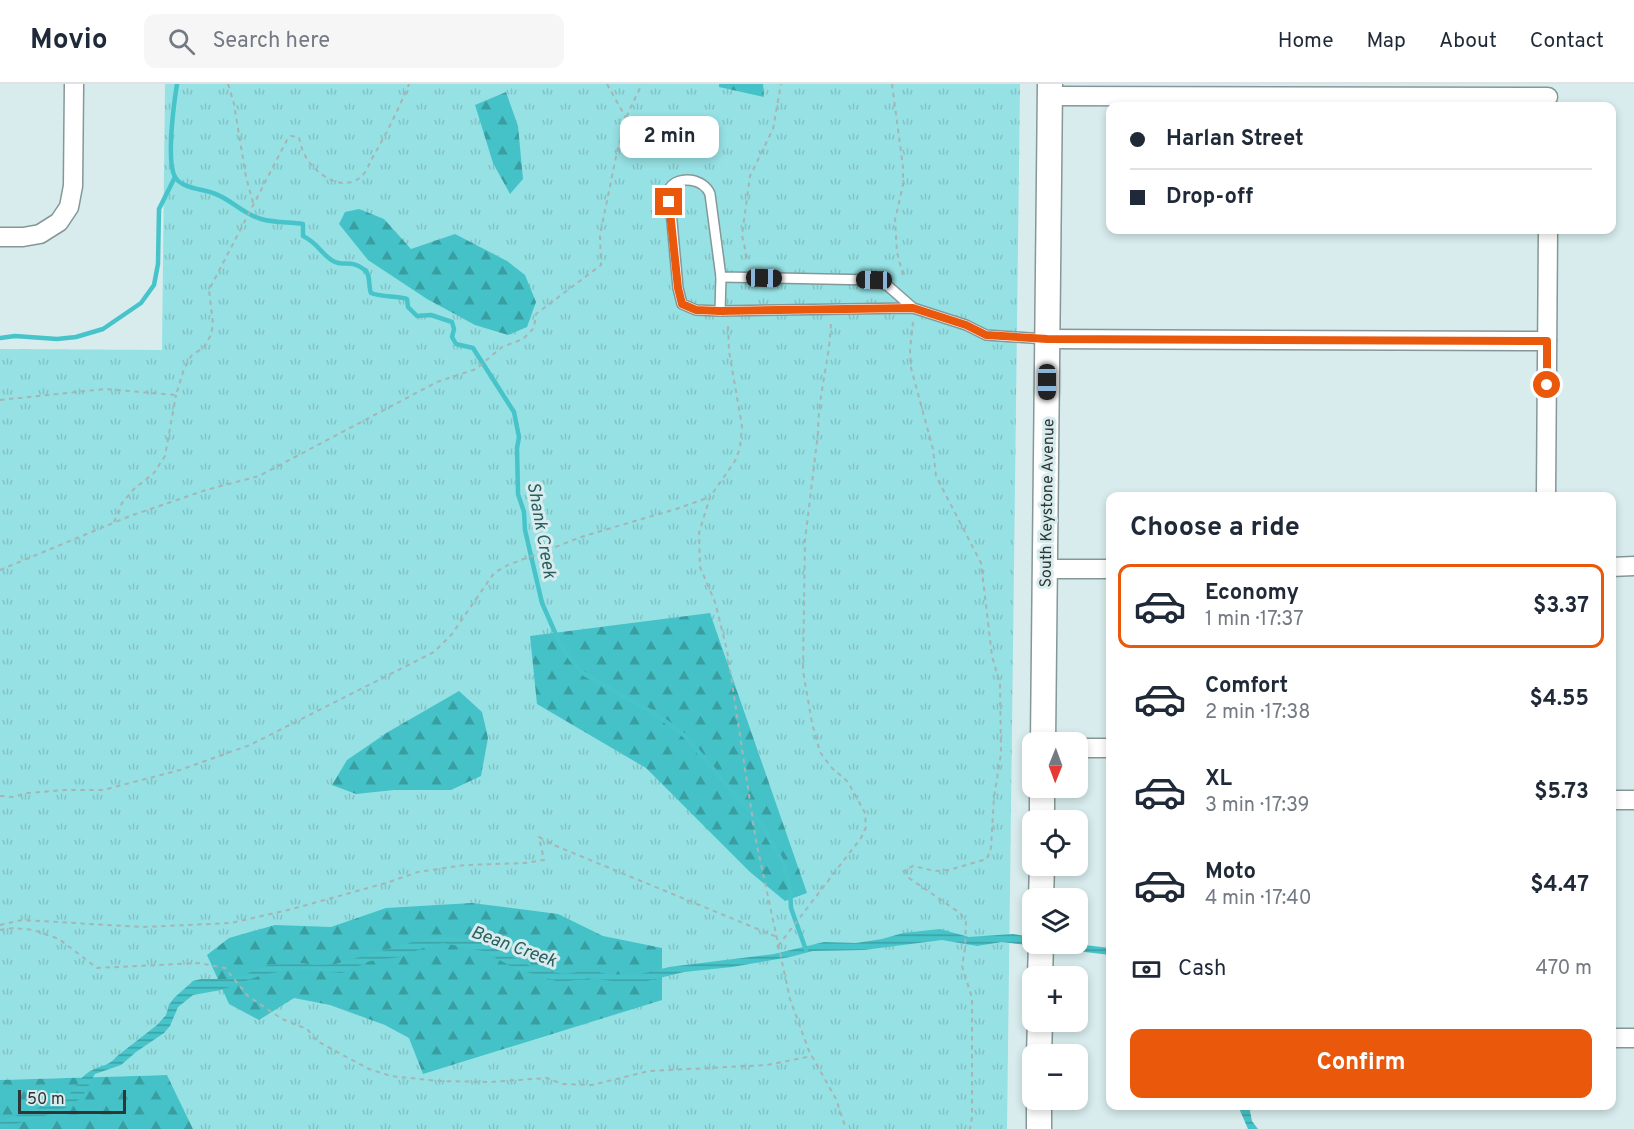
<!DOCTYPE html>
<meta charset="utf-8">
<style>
:root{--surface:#fff;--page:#f6f6f7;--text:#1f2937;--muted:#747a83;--line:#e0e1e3;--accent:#ea580c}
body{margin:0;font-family:Overpass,sans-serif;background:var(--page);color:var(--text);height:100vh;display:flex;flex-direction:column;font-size:22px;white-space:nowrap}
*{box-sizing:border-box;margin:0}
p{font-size:20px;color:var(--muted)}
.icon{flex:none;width:33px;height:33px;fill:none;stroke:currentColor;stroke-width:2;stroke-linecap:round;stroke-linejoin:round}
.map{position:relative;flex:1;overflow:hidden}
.panel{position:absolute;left:1106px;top:408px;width:510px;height:618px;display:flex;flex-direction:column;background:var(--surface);border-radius:12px;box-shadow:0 3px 9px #0003}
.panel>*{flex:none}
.banner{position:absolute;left:1106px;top:18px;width:510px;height:132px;border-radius:12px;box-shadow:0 3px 9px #0003;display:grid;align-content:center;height:132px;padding:0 24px;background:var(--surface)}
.needle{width:39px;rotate:181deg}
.controls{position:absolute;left:1022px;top:648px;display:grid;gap:12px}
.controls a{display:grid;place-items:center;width:66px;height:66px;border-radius:12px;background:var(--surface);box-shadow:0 3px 9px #0003;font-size:30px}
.scale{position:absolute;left:18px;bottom:15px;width:108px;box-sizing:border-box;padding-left:6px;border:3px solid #2e3536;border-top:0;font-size:16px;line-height:21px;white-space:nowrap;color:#2e3536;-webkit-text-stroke:4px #d8eced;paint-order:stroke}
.end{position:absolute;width:27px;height:27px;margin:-14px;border:8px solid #ea580c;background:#fff;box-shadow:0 0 0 3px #fff}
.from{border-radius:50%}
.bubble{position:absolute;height:42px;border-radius:12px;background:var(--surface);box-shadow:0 3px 9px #0003;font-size:20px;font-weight:700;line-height:42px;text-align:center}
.car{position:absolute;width:18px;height:36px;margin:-18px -9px;border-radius:8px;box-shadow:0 0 4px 2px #0007;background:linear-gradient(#222 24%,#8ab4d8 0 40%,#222 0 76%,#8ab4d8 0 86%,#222 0)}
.banner b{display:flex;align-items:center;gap:21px;height:57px;font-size:22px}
.banner b+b{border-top:2px solid var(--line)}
.banner i{width:15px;height:15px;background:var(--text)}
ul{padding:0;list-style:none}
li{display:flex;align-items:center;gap:18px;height:84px;margin:0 12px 9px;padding:0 12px;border:3px solid transparent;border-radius:12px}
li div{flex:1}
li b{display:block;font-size:22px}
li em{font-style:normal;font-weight:700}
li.current{border-color:var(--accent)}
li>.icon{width:54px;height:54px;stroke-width:1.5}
h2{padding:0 24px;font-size:27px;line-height:72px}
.pay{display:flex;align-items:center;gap:15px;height:66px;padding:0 24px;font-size:22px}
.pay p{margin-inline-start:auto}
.primary-button{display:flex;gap:12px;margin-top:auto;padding:12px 24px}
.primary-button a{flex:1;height:69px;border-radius:12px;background:var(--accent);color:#fff;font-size:24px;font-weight:700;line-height:69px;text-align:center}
header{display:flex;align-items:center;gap:36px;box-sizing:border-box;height:84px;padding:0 30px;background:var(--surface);border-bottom:2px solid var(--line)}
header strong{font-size:28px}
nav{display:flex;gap:33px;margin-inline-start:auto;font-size:21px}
.search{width:420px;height:54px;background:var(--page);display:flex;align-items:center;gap:15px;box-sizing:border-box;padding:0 21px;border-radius:12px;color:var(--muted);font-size:22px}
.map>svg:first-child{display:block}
.grass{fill:url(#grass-tufts)}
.forest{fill:url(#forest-firs)}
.water{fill:url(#water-rules)}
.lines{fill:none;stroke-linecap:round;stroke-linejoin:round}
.stream{stroke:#47c4c9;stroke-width:4.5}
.lane-casing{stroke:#859798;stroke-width:12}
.street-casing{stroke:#859798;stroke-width:21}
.secondary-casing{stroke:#859798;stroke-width:27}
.path{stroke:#a5b5b6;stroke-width:2;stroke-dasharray:4.5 4.5;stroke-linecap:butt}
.lane{stroke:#fff;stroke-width:9}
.street{stroke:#fff;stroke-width:18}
.secondary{stroke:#fff;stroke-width:24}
.route{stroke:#ea580c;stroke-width:8}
.labels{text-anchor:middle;stroke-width:6;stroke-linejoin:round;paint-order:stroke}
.street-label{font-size:16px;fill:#2e3536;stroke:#d8eced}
.water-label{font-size:18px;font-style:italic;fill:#2a5e60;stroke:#d8eced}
</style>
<header>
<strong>Movio</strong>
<div class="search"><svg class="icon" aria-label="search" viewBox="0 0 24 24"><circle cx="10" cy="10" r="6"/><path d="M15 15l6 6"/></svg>Search here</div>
<nav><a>Home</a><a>Map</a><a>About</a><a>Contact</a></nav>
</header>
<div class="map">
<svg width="1634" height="1045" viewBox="0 0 1634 1045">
<defs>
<pattern id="grass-tufts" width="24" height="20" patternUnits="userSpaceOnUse" patternTransform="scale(1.5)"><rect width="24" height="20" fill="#96e1e4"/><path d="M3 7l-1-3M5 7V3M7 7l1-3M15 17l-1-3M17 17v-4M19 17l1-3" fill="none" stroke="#82c2c4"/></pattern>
<pattern id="forest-firs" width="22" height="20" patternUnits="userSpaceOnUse" patternTransform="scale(1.5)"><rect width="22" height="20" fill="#44c2c7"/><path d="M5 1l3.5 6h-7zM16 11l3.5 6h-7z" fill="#399ea2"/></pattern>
<pattern id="water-rules" width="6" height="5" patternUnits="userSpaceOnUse" patternTransform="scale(1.5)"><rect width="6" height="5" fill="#47c4c9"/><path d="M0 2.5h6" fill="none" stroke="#3ca0a4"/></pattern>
</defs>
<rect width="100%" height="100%" fill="#d8eced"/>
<!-- grass -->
<polygon class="grass" points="165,0 1020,0 1007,1045 193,1045 167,991 0,996 0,265 162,266"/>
<!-- forest -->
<g class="forest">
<polygon points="719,0 763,0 764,13 719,3"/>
<polygon points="506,8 518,42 523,95 510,110 493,79 475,21"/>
<polygon points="359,125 384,135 411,165 455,150 507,177 525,191 536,218 527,243 508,251 475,241 427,215 368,176 339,140 345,128"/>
<polygon points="710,529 807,809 785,817 750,788 646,684 537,620 530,552"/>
<polygon points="459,607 482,628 488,654 481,692 451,706 394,706 356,710 332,701 347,676 388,648"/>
<polygon points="472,819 558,830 603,852 662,864 662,916 423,990 409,954 385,941 330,921 294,914 259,936 229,920 207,871 229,854 275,841 331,843 386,824"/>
<polygon points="167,991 193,1045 0,1045 0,996"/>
</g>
<!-- water -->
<g class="water">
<path d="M940,845L969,853L1013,850L1032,853V860H1076L1110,864V871L1002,858L977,862L942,856L864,866L813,867L790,873L732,883L684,888L643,898L625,899L592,894L559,898L514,884L483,867L443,859L426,863L400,873L370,877L342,889L304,886L283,887L262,891L221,906L193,911L178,923L170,942L164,949L136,968L121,981L95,990C91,997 87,1004 83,1011C69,1029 22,1038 0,1044V1037L62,1016C76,1007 76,998 86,990C95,982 109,983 116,973L157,941L166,931L169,921L174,914L193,897L201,895H229L246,891L252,887L268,881L302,879L314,881L335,880L413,858L443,853L462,854L482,857L538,886L565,890L590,886L607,890L637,891L669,883L774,870L824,858L856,859L882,855L903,849Z"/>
<polygon points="1238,1022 1249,1022 1252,1037 1258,1045 1248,1045"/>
</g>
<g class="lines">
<!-- stream -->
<g class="stream">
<path d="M177,0C174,19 166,77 175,93C181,104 202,105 213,109C231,115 243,130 261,135C276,139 289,138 303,140V152C318,159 321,170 333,177C344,183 351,175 365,186C371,191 368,202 371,209C384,214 395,211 407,215L408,223L417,232L431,231L452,238L454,245L452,253L456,260L473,264L514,328L519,353L517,364L518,410L524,428L525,446L542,519L561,562L581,588L657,631L684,651L736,712L759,736L783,779L790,803L791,824L806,866"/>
<polyline points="0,254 15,252 57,255 76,253 103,245 141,219 154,201 158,180 159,125 175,93"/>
</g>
<defs>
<g id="lane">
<path d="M913,224L888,202L874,196L721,193L710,110C704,95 679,90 669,105L678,204L682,220L696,226L720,227L913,224L966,241L986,251L1045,255"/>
<polyline points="720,227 721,193"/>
</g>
<g id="street">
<polyline points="1050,12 1548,13"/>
<polyline points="0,153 23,153 40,150 59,138 69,123 73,102 74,0"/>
<polyline points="1047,255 1547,257"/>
<polyline points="1546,412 1548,146"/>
<polyline points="1611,483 1634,482"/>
<polyline points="1045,485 1110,485"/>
<polyline points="1077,664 1110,664"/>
<polyline points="1611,716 1634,716"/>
<polyline points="1611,954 1634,954"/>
</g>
<g id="secondary">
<polyline points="1043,658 1050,0"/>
<polyline points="1042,736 1042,704"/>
<polyline points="1041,814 1042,782"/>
<polyline points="1040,892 1041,860"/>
<polyline points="1039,970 1040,938"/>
<polyline points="1039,1045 1039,1016"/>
</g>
</defs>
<!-- lane casing -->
<use href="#lane" class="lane-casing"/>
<!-- street casing -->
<use href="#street" class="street-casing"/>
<!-- secondary casing -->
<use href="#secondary" class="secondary-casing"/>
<!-- path -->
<g class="path">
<polyline points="228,0 234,20 246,93 254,122"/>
<polyline points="607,0 626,34"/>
<polyline points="892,0 903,83 903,101 895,136 897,168 903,191"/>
<polyline points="747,174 742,151 750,92 773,45 781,0"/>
<polyline points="913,238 910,266 911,284 933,365 936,392 981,479 992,572 1000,600 1001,670 994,713 991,764 987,775 949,786 935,787 913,782 905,786 909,794 960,829 966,838 965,865 962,882 972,914 972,1033 970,1045"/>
<polyline points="728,242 729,267 742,342 740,364 735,377 710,413 699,449 700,483 715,518 727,566 756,757 790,915 809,967 836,1015 846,1045"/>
<path d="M0,316L105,305L176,311L184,285L191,272L204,263L211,251L213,240L209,206L287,56L291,52L299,53C302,71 311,84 327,94C338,100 351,102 362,92C366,88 369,81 371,76C386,51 398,26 409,0"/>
<polyline points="114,438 122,419 134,405 154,389 165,372 176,311"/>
<polyline points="0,486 130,432 206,406 259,392 437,298 476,285 502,263 523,255 534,244 536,230 601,181 600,151 617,68 628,29 642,0"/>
<polyline points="0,712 13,713 28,709 65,706 103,706 180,686 250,661 434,568 452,550 494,489 508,481 584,452 676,425 710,413"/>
<polyline points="0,841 22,836 143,843 231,839 292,825 386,799 418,788 465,781 525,779 544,776 539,753 556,762 777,853"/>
<polyline points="0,846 14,844 33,846 59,855 97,884 199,879 225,884 248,912 282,935 307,945 317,957 328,963 369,985 391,992 438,997 490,998 547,994 562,1000 592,1001 649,987 767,981 812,972"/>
<path d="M778,862L861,754L866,743L865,729L848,698L831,683L820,668L812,639L803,587L805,456L818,349C818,311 830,275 831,238"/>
</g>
<!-- lane -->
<use href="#lane" class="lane"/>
<!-- street -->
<use href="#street" class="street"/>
<!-- secondary -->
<use href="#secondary" class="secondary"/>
</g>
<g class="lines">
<!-- route -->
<polyline class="route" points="669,118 678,204 682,220 696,226 720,227 913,224 966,241 986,251 1047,255 1547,257 1547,301"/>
</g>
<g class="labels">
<!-- street labels -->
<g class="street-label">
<text transform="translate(1046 419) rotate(-89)" y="6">South Keystone Avenue</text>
</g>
<!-- water labels -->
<g class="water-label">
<text transform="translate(542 446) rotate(80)" y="6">Shank Creek</text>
<text transform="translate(514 862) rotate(20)" y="6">Bean Creek</text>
</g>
</g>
</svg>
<div class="controls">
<a><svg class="needle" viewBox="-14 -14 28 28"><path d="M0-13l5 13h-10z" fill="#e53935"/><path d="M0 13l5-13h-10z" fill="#747a83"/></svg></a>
<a><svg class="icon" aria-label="locate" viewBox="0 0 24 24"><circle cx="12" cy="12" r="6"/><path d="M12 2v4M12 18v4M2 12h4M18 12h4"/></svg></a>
<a><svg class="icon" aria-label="layers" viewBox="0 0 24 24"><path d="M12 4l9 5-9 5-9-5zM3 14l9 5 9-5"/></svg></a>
<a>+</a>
<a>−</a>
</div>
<div class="scale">50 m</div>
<i class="end from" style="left:1547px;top:301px"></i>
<i class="end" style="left:669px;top:118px"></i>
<div class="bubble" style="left:620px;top:32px;width:99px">2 min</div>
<i class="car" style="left:764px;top:194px;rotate:91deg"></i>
<i class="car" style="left:874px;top:196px;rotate:271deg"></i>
<i class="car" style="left:1047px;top:298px;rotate:180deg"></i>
<div class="banner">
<b><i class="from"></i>Harlan Street</b>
<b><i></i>Drop-off</b>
</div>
<section class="panel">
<h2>Choose a ride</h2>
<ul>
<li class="current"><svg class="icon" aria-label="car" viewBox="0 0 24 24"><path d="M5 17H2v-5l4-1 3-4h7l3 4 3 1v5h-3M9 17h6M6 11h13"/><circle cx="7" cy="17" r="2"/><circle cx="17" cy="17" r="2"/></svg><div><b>Economy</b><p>1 min · 17:37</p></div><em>$3.37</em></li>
<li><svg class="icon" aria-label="car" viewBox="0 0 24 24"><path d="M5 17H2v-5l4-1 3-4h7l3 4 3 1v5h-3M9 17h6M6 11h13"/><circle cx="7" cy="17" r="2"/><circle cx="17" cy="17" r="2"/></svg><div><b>Comfort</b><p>2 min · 17:38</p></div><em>$4.55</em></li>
<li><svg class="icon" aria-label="car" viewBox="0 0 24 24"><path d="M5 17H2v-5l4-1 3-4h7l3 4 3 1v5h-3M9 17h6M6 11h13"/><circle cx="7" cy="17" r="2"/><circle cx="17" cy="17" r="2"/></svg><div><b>XL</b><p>3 min · 17:39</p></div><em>$5.73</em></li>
<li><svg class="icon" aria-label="car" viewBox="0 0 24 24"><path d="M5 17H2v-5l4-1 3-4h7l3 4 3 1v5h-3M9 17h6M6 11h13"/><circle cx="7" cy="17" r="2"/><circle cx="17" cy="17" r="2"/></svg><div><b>Moto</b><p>4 min · 17:40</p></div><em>$4.47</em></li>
</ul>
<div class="pay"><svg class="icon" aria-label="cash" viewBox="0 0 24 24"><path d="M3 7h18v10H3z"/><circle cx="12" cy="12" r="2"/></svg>Cash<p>470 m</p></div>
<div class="primary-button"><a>Confirm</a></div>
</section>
</div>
